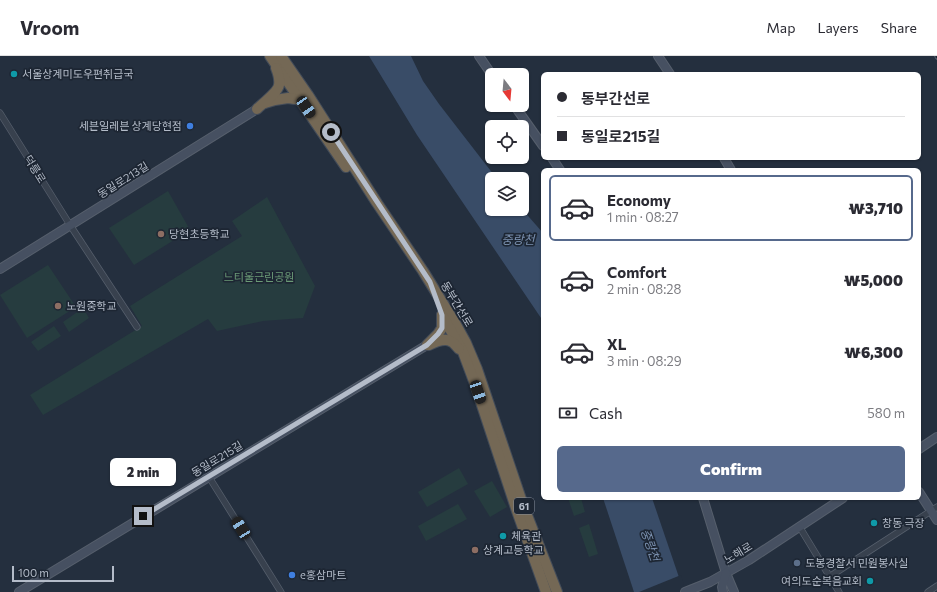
<!DOCTYPE html>
<meta charset="utf-8">
<style>
:root{--surface:#fff;--page:#f7f7f7;--text:#2b2b33;--muted:#7c7c81;--line:#e1e1e2;--accent:#56698c}
body{margin:0;font-family:Commissioner,"Noto Sans KR",sans-serif;background:var(--page);color:var(--text);height:100vh;display:flex;flex-direction:column;font-size:15px;white-space:nowrap}
*{box-sizing:border-box;margin:0}
p{font-size:13px;color:var(--muted)}
.icon{flex:none;width:22px;height:22px;fill:none;stroke:currentColor;stroke-width:2;stroke-linecap:round;stroke-linejoin:round}
.map{position:relative;flex:1;overflow:hidden}
.side{position:absolute;left:541px;top:112px;width:380px;height:332px;display:flex;flex-direction:column;background:var(--surface);border-radius:6px;box-shadow:0 1px 3px #0004}
.side>*{flex:none}
.hud{position:absolute;left:541px;top:16px;width:380px;height:88px;border-radius:6px;box-shadow:0 1px 3px #0004;display:grid;align-content:center;height:88px;padding:0 16px;background:var(--surface)}
.needle{width:26px;rotate:164deg}
.buttons{position:absolute;left:485px;top:12px;display:grid;gap:8px}
.buttons a{display:grid;place-items:center;width:44px;height:44px;border-radius:6px;background:var(--surface);box-shadow:0 1px 3px #0004;font-size:20px}
.scale{position:absolute;left:12px;bottom:10px;width:102px;box-sizing:border-box;padding-left:4px;border:2px solid #b4bcc9;border-top:0;font-size:11px;line-height:14px;white-space:nowrap;color:#b4bcc9;-webkit-text-stroke:3px #1d2633;paint-order:stroke}
.end{position:absolute;width:18px;height:18px;margin:-9px;border:5px solid #b4bcc9;background:#111;box-shadow:0 0 0 2px #111}
.from{border-radius:50%}
.bubble{position:absolute;height:28px;border-radius:6px;background:var(--surface);box-shadow:0 1px 3px #0004;font-size:13px;font-weight:800;line-height:28px;text-align:center}
.car{position:absolute;width:12px;height:24px;margin:-12px -6px;border-radius:5px;box-shadow:0 0 3px 1px #0007;background:linear-gradient(#222 24%,#8ab4d8 0 40%,#222 0 76%,#8ab4d8 0 86%,#222 0)}
.hud b{display:flex;align-items:center;gap:14px;height:38px;font-size:15px}
.hud b+b{border-top:1px solid var(--line)}
.hud i{width:10px;height:10px;background:var(--text)}
ul{padding:7px 0 0;list-style:none}
li{display:flex;align-items:center;gap:12px;height:66px;margin:0 8px 6px;padding:0 8px;border:2px solid transparent;border-radius:6px}
li div{flex:1}
li b{display:block;font-size:15px}
li em{font-style:normal;font-weight:800}
li.on{border-color:var(--accent)}
li>.icon{width:36px;height:36px;stroke-width:1.5}
.pay{display:flex;align-items:center;gap:10px;height:44px;padding:0 16px;font-size:15px}
.pay p{margin-inline-start:auto}
.cta{display:flex;gap:8px;margin-top:auto;padding:8px 16px}
.cta a{flex:1;height:46px;border-radius:6px;background:var(--accent);color:#fff;font-size:16px;font-weight:800;line-height:46px;text-align:center}
header{display:flex;align-items:center;gap:24px;box-sizing:border-box;height:56px;padding:0 20px;background:var(--surface);border-bottom:1px solid var(--line)}
header strong{font-size:19px}
nav{display:flex;gap:22px;margin-inline-start:auto;font-size:14px}
.map>svg:first-child{display:block}
.green{fill:#263c3f}
.water{fill:#394c67}
.pier{fill:#242f3e}
.lines{fill:none;stroke-linecap:round;stroke-linejoin:round}
.street-casing{stroke:#565f6c;stroke-width:7}
.secondary-casing{stroke:#565f6c;stroke-width:10}
.highway-casing{stroke:#434c59;stroke-width:12}
.street{stroke:#38414e;stroke-width:5.5}
.secondary{stroke:#465061;stroke-width:8}
.highway{stroke:#746855;stroke-width:10}
.rail-casing{stroke:#5a6575;stroke-width:3.5}
.rail{stroke:#1d2633;stroke-width:2;stroke-dasharray:6;stroke-linecap:butt}
.route{stroke:#b4bcc9;stroke-width:5}
.culture-dot{fill:#0f9aa8;stroke:#1d2633;stroke-width:1.5}
.shop-dot{fill:#3f7fe0;stroke:#1d2633;stroke-width:1.5}
.education-dot{fill:#8d6e63;stroke:#1d2633;stroke-width:1.5}
.service-dot{fill:#5c6f8a;stroke:#1d2633;stroke-width:1.5}
.labels{text-anchor:middle;stroke-width:3.5;stroke-linejoin:round;paint-order:stroke}
.shield{fill:#1d2633;stroke:#878f9c;stroke-width:1}
.shield-label{font-size:10px;font-weight:bold;fill:#b4bcc9}
.poi-label{font-size:11px;fill:#b4bcc9;stroke:#1d2633;text-anchor:start}
.street-label{font-size:11px;fill:#b4bcc9;stroke:#1d2633}
.park-label{font-size:11px;fill:#6b9a76;stroke:#1d2633}
.water-label{font-size:12px;font-style:italic;fill:#7c92b1;stroke:#1d2633}
</style>
<header>
<strong>Vroom</strong>
<nav><a>Map</a><a>Layers</a><a>Share</a></nav>
</header>
<div class="map">
<svg width="937" height="536" viewBox="0 0 937 536">
<rect width="100%" height="100%" fill="#242f3e"/>
<!-- green -->
<g class="green">
<polygon points="168,135 190,174 134,209 109,172"/>
<polygon points="267,141 315,230 303,262 263,265 217,275 208,263 43,359 30,339 142,270 130,250 242,180 232,165"/>
<polygon points="48,209 76,251 27,282 0,239"/>
<polygon points="83,252 89,262 69,276 63,266"/>
<polygon points="54,270 61,280 38,295 31,286"/>
<polygon points="459,412 468,428 427,451 418,436"/>
<polygon points="492,425 507,451 490,461 474,435"/>
<polygon points="568,442 581,442 585,456 574,460"/>
<polygon points="458,448 467,463 426,485 418,470"/>
<polygon points="589,468 598,498 589,501 579,472"/>
</g>
<!-- water -->
<g class="water">
<polygon points="369,0 411,0 423,25 439,48 497,123 492,123 492,153 522,153 543,177 543,267 541,262 417,79"/>
<polygon points="603,442 652,442 684,536 634,536"/>
</g>
<!-- pier -->
<polygon class="pier" points="681,519 686,536 639,536"/>
<g class="lines">
<defs>
<g id="street">
<polyline points="0,57 70,169 137,271"/>
<polyline points="209,421 281,536"/>
<polyline points="799,470 839,536"/>
<polyline points="829,521 937,451"/>
<polyline points="928,536 937,530"/>
</g>
<g id="secondary">
<polyline points="479,0 492,19"/>
<polyline points="658,0 670,18"/>
<polyline points="514,49 543,90"/>
<polyline points="552,102 560,114"/>
<polyline points="724,102 731,114"/>
<polyline points="0,213 257,53"/>
<polyline points="919,393 937,381"/>
<polyline points="919,436 937,464"/>
<polyline points="703,442 726,517 734,536"/>
<polyline points="19,536 427,289"/>
<polyline points="685,536 710,526 749,504 843,442"/>
<polyline points="723,536 722,531 726,517"/>
</g>
<g id="highway">
<polyline points="270,0 346,111"/>
<polyline points="281,0 308,39 377,147 423,215 455,267 466,287 477,313 523,449 557,536"/>
<polyline points="265,47 275,44 288,42 302,44"/>
<path d="M257,53C262,48 278,36 279,29C280,23 278,17 276,12"/>
<polyline points="442,259 463,296 475,328 517,455 546,536"/>
<polyline points="427,289 438,278 442,272 442,259"/>
<path d="M429,289C435,286 445,281 452,286C454,287 457,291 459,293"/>
</g>
</defs>
<!-- street casing -->
<use href="#street" class="street-casing"/>
<!-- secondary casing -->
<use href="#secondary" class="secondary-casing"/>
<!-- highway casing -->
<use href="#highway" class="highway-casing"/>
<!-- street -->
<use href="#street" class="street"/>
<!-- secondary -->
<use href="#secondary" class="secondary"/>
<!-- highway -->
<use href="#highway" class="highway"/>
<defs>
<polyline id="rail" points="936,0 937,2"/>
</defs>
<!-- rail casing -->
<use href="#rail" class="rail-casing"/>
<!-- rail -->
<use href="#rail" class="rail"/>
</g>
<g class="lines">
<!-- route -->
<polyline class="route" points="143,460 427,289 438,278 442,272 442,259 430,226 331,76"/>
</g>
<!-- markers -->
<g class="culture-dot">
<circle cx="14" cy="18" r="4"/>
<circle cx="874" cy="467" r="4"/>
<circle cx="503" cy="480" r="4"/>
<circle cx="870" cy="525" r="4"/>
</g>
<g class="shop-dot">
<circle cx="190" cy="70" r="4"/>
<circle cx="292" cy="519" r="4"/>
</g>
<g class="education-dot">
<circle cx="161" cy="178" r="4"/>
<circle cx="58" cy="250" r="4"/>
<circle cx="475" cy="494" r="4"/>
</g>
<circle class="service-dot" cx="797" cy="507" r="4"/>
<g class="labels">
<!-- shield labels -->
<rect class="shield" x="514" y="442" width="20" height="16" rx="3"/>
<g class="shield-label">
<text x="524" y="454">61</text>
</g>
<!-- poi labels -->
<g class="poi-label">
<text x="22" y="22">서울상계미도우편취급국</text>
<text x="182" y="74" text-anchor="end">세븐일레븐 상계당현점</text>
<text x="169" y="182">당현초등학교</text>
<text x="66" y="254">노원중학교</text>
<text x="882" y="471">창동 극장</text>
<text x="511" y="484">체육관</text>
<text x="483" y="498">상계고등학교</text>
<text x="805" y="511">도봉경찰서 민원봉사실</text>
<text x="300" y="523">e홍삼마트</text>
<text x="862" y="529" text-anchor="end">여의도순복음교회</text>
</g>
<!-- street labels -->
<g class="street-label">
<text transform="translate(35 113) rotate(58)" y="4">덕릉로</text>
<text transform="translate(123 124) rotate(-32)" y="4">동일로213길</text>
<text transform="translate(457 248) rotate(59)" y="4">동부간선로</text>
<text transform="translate(217 403) rotate(-31)" y="4">동일로215길</text>
<text transform="translate(738 497) rotate(-31)" y="4">노해로</text>
</g>
<!-- park labels -->
<g class="park-label">
<text x="259" y="225">느티울근린공원</text>
</g>
<!-- water labels -->
<g class="water-label">
<text x="518" y="188">중랑천</text>
<text transform="translate(650 489) rotate(71)" y="4">중랑천</text>
</g>
</g>
</svg>
<div class="buttons">
<a><svg class="needle" viewBox="-14 -14 28 28"><path d="M0-13l5 13h-10z" fill="#e53935"/><path d="M0 13l5-13h-10z" fill="#7c7c81"/></svg></a>
<a><svg class="icon" aria-label="locate" viewBox="0 0 24 24"><circle cx="12" cy="12" r="6"/><path d="M12 2v4M12 18v4M2 12h4M18 12h4"/></svg></a>
<a><svg class="icon" aria-label="layers" viewBox="0 0 24 24"><path d="M12 4l9 5-9 5-9-5zM3 14l9 5 9-5"/></svg></a>
</div>
<div class="scale">100 m</div>
<i class="end from" style="left:331px;top:76px"></i>
<i class="end" style="left:143px;top:460px"></i>
<div class="bubble" style="left:110px;top:402px;width:66px">2 min</div>
<i class="car" style="left:306px;top:51px;rotate:146deg"></i>
<i class="car" style="left:478px;top:336px;rotate:161deg"></i>
<i class="car" style="left:241px;top:472px;rotate:328deg"></i>
<div class="hud">
<b><i class="from"></i>동부간선로</b>
<b><i></i>동일로215길</b>
</div>
<section class="side">
<ul>
<li class="on"><svg class="icon" aria-label="car" viewBox="0 0 24 24"><path d="M5 17H2v-5l4-1 3-4h7l3 4 3 1v5h-3M9 17h6M6 11h13"/><circle cx="7" cy="17" r="2"/><circle cx="17" cy="17" r="2"/></svg><div><b>Economy</b><p>1 min · 08:27</p></div><em>₩3,710</em></li>
<li><svg class="icon" aria-label="car" viewBox="0 0 24 24"><path d="M5 17H2v-5l4-1 3-4h7l3 4 3 1v5h-3M9 17h6M6 11h13"/><circle cx="7" cy="17" r="2"/><circle cx="17" cy="17" r="2"/></svg><div><b>Comfort</b><p>2 min · 08:28</p></div><em>₩5,000</em></li>
<li><svg class="icon" aria-label="car" viewBox="0 0 24 24"><path d="M5 17H2v-5l4-1 3-4h7l3 4 3 1v5h-3M9 17h6M6 11h13"/><circle cx="7" cy="17" r="2"/><circle cx="17" cy="17" r="2"/></svg><div><b>XL</b><p>3 min · 08:29</p></div><em>₩6,300</em></li>
</ul>
<div class="pay"><svg class="icon" aria-label="cash" viewBox="0 0 24 24"><path d="M3 7h18v10H3z"/><circle cx="12" cy="12" r="2"/></svg>Cash<p>580 m</p></div>
<div class="cta"><a>Confirm</a></div>
</section>
</div>
